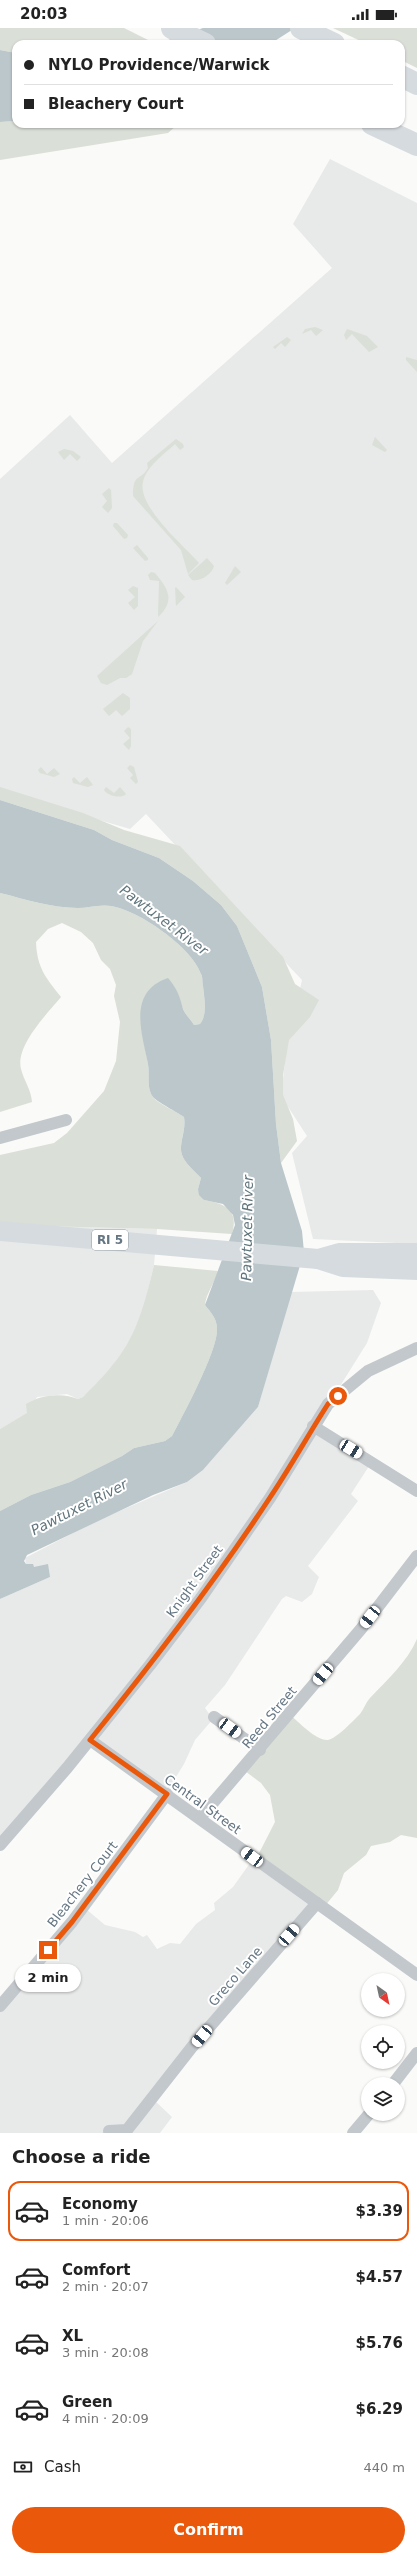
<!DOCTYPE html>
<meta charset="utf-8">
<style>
:root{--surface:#fff;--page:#f2f2f2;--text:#222;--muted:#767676;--line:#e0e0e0;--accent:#ea580c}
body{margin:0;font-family:"DejaVu Sans",sans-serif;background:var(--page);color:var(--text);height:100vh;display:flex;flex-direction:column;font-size:15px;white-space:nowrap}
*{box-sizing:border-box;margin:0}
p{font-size:13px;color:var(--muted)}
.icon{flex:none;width:22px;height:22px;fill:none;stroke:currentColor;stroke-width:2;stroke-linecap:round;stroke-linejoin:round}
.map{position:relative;height:2105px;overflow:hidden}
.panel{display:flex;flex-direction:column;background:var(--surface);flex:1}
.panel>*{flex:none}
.banner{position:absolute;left:12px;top:12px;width:393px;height:88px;border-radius:12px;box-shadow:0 1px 3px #0004;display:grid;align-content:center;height:88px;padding:0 12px;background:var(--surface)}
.needle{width:26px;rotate:147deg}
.tools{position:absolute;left:361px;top:1945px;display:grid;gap:8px}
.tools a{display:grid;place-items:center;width:44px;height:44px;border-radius:50%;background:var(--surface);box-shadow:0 1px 3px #0004;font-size:20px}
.end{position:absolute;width:18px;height:18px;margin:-9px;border:5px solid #ea580c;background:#fff;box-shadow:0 0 0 2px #fff}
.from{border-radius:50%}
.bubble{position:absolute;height:28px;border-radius:14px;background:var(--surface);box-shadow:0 1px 3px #0004;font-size:13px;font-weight:700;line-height:28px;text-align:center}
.car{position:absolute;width:12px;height:24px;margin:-12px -6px;border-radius:5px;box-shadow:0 0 3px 1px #0007;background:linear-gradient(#fff 24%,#345 0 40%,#fff 0 76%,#345 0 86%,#fff 0)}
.banner b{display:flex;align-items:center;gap:14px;height:38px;font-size:15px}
.banner b+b{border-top:1px solid var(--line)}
.banner i{width:10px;height:10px;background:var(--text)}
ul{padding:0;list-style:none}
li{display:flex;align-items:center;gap:12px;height:60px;margin:0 8px 6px;padding:0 4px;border:2px solid transparent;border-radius:12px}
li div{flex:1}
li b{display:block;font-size:15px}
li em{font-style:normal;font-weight:700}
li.on{border-color:var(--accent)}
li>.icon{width:36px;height:36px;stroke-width:1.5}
h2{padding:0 12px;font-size:18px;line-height:48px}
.pay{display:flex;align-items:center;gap:10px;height:44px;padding:0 12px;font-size:15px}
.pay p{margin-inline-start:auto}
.primary-button{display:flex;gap:8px;margin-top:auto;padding:8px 12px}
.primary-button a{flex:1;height:46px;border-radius:24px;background:var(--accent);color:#fff;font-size:16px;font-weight:700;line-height:46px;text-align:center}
.status{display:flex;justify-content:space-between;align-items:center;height:28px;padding:0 20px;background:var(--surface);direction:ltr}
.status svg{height:11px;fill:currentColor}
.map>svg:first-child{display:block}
.built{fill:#e8e9e9}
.green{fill:#dadfd7}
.water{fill:#bbc7cb}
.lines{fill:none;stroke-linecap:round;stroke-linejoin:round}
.minor{stroke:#c3c8cc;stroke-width:12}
.primary{stroke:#d6dbdf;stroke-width:20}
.motorway{stroke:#d6dbdf;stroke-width:22}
.route{stroke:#ea580c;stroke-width:5}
.labels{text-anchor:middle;stroke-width:4;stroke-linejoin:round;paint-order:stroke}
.shield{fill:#fff;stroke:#939fa8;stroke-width:1}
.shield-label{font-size:12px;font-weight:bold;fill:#657683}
.street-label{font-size:13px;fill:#657683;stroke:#fff}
.water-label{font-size:14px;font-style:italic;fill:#60757c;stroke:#fff}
</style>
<div class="status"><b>20:03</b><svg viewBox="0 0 49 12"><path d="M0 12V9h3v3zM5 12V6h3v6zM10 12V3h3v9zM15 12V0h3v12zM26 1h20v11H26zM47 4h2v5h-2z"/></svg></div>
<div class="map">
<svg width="417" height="2105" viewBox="0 0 417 2105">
<rect width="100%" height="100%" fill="#fafaf8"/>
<!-- built -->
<g class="built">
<polygon points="330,131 417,175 417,1216 313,1211 292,1125 307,1108 281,1068 287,1017 302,952 146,786 130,801 0,763 0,451 70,387 112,435 332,240 293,196"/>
<polygon points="0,1197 157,1201 154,1237 143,1283 133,1309 111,1342 83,1369 78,1371 67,1366 37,1369 28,1385 0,1401"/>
<polygon points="373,1262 381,1275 367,1315 315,1398 371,1435 351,1466 358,1473 308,1538 319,1549 312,1566 302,1574 286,1568 282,1571 225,1657 205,1680 213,1691 195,1712 184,1736 166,1765 91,1713 0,1809 0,1571 50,1549 26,1536 25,1530 94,1494 187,1454 203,1442 258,1379 291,1264"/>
<polygon points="253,1831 313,1873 153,2071 172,2089 160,2105 0,2105 0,1979 86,1881 105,1897 135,1904 143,1909 147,1907 157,1921 170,1915 180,1916 196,1896 215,1882 214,1875 233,1859"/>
</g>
<!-- green -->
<g class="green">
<polygon points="0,0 124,0 156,16 16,16 16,25 0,22"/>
<polygon points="333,0 417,0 417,40 401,32 401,16 367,16"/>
<polygon points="16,93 16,96 178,96 168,105 0,132 0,94"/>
<polygon points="315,299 323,302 316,308 311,302 302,306 305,301"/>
<polygon points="347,301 367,308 378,319 369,324 352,306 346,312 344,307"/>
<polygon points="287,309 291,312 285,319 281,315 275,321 273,319"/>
<polygon points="406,329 417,332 417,344 406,332"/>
<polygon points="375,409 387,422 385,424 372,417"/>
<path d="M176,411L183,416L184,419L180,422L175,416C164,426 146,439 143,454C137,478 183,517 199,535L188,546L181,522L133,468C133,444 140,454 148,440L147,435Z"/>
<polygon points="64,421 73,423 81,429 77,433 70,426 64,432 58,424"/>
<polygon points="109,460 111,462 112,480 108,485 102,479 107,473 102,466"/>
<polygon points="114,495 117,495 128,507 127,510 124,511 113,498"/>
<polygon points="137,517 148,530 148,532 145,533 133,520"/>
<path d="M207,530L214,538C212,546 200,554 192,552L188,547Z"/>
<polygon points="235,538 241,544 227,557 225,555"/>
<path d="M151,544L155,545C168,561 176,572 158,589L159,553L150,552L148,547Z"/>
<polygon points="133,558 138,560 138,578 134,582 128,575 135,569 128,562"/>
<polygon points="176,559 185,569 176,578 175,560"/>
<polygon points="158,593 143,613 132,646 126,650 120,650 107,657 101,655 97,648"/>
<polygon points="123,665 130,670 130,681 122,688 116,682 109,688 103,681"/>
<polygon points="128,699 131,701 131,718 129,722 123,716 130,710 124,703"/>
<polygon points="130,737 134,739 138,754 136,756 130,750 133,747 127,740"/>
<polygon points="41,739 47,746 54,740 60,746 54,749 40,745 38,742"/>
<polygon points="74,749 80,755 87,749 93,757 88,759 73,755 72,751"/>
<polygon points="0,759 83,785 124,802 180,818 283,929 295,956 319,972 310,989 289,1012 283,1047 283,1067 293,1091 297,1113 281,1135 276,1096 271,1012 262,959 237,898 221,877 193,853 159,830 112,812 94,802 0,772"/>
<path d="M106,759L114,765L120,759L126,766C121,771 108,768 104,762Z"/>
<path d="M0,865C25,871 51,880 78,880C88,880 100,876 111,878C138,882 192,919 201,946C203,949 202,954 203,958C204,970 208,986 200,996L194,997C191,992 185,986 183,981C179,969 177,960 168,951C130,963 143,1007 148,1036C150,1047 146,1059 153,1069C157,1075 177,1084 184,1089C186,1101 181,1109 181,1121C181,1133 194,1142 201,1150L198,1161L204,1172C225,1176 239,1181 232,1206L157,1201L0,1197V1127L54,1115L67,1105L104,1063L116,1033L120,994L114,968L116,957L110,941L101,932L93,915L81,904L62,895L48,901L36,914C37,940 46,950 61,969C47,986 15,1018 21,1041C24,1053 31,1061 32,1074L0,1084Z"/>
<path d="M154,1237L218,1243C215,1255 206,1265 205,1277C211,1285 217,1290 217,1301C218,1322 183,1387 172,1408L165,1413L134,1420L122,1428L70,1454L31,1467L0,1483V1401L27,1385L26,1376C40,1367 62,1364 78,1371L83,1369C131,1323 139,1300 154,1237Z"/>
<path d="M417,1611V1810L401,1807L390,1814L371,1818L366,1827L344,1845L338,1862L324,1879L255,1833L275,1794L270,1767L261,1755L245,1743L290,1687C299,1694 316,1713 328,1712C336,1711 354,1692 360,1686C364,1681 366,1674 370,1670C387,1652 407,1634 417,1611Z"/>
</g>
<!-- water -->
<g class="water">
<polygon points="203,0 295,0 270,16 157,16"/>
<polygon points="0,22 16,25 16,93 0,94"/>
<path d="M0,772L94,802L112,812L159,830L193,853L221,877L237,898L262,959L271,1012L276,1096L281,1135L302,1203L304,1224L258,1379L203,1442L187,1454L153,1467L27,1527L24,1533L26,1536H33L34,1539L48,1536L50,1549L0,1571V1483L31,1467L70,1454L122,1428L134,1420L165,1413L172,1408C183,1387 218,1322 217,1301C217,1290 211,1285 205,1277L235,1197L233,1187L223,1176L204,1172L199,1167L198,1161L201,1150C194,1142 181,1133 181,1121C181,1110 186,1101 184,1089C177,1084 157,1074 153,1069C146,1059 150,1047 148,1036C142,1005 127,964 168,950C177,960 180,969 183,981C185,986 191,992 194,997L200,996C208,986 204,969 203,958C202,954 203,949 201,946C192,919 138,882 111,878C100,876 88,880 78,880C51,880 25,871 0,865Z"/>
</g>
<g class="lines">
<!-- minor -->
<g class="minor">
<polyline points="0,1110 66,1092"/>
<polyline points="313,1398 417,1463"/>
<polyline points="214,1689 260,1722"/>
<polyline points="90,1712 417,1947"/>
<polyline points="200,1790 361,1601 417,1528"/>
<polyline points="0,1817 67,1740 150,1637 201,1570 270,1470 328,1376 368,1343 417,1320"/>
<polyline points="0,1978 72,1894 167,1766"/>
<polyline points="393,2056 417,2025"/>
<polyline points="109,2103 127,2102 192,2019 317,1875"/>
<polyline points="353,2105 369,2086"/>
</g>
<!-- primary -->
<g class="primary">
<polyline points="0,1203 318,1231 343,1239 417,1242"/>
<polyline points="318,1231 339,1225 417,1225"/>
</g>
<!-- motorway -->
<g class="motorway">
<polyline points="172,0 205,16"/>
<polyline points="301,0 334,16"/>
<polyline points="401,48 417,56"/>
<polyline points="372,96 417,117"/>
</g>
</g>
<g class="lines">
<!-- route -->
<path class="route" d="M48,1922L72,1894L167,1766L90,1712C153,1634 214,1555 269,1471C290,1440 308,1407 328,1376L338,1368"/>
</g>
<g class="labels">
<!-- shield labels -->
<rect class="shield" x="92" y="1202" width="36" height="20" rx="3"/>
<g class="shield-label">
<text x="110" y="1216">RI 5</text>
</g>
<!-- street labels -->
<g class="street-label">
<text transform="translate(194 1553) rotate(-54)" y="5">Knight Street</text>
<text transform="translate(269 1689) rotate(-50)" y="5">Reed Street</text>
<text transform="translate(203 1776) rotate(36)" y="5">Central Street</text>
<text transform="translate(82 1856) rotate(-52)" y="5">Bleachery Court</text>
<text transform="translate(235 1948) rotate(-49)" y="5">Greco Lane</text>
</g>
<!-- water labels -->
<g class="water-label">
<text transform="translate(164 892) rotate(37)" y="5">Pawtuxet River</text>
<text transform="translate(247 1200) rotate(-89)" y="5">Pawtuxet River</text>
<text transform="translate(79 1479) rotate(-27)" y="5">Pawtuxet River</text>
</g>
</g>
</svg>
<div class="tools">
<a><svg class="needle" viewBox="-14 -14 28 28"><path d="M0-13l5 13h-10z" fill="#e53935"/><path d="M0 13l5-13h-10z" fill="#767676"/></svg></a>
<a><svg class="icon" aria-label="locate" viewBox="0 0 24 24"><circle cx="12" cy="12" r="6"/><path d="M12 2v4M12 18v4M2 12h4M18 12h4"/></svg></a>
<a><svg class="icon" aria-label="layers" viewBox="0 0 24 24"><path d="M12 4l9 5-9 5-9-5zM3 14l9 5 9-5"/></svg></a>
</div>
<i class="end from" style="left:338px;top:1368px"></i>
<i class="end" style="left:48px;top:1922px"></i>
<div class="bubble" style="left:15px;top:1936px;width:66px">2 min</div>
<i class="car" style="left:351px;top:1421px;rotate:121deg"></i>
<i class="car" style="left:370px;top:1589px;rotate:218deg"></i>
<i class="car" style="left:323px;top:1646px;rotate:220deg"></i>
<i class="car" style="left:230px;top:1700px;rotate:126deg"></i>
<i class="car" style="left:252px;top:1829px;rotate:307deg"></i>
<i class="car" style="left:289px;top:1907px;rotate:41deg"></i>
<i class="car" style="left:202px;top:2008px;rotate:220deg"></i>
<div class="banner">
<b><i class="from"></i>NYLO Providence/Warwick</b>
<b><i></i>Bleachery Court</b>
</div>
</div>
<section class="panel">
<h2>Choose a ride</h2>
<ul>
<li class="on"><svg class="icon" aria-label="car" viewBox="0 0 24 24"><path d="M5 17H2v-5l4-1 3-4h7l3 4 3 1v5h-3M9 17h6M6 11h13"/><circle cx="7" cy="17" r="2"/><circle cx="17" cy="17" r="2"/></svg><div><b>Economy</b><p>1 min · 20:06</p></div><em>$3.39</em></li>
<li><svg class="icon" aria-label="car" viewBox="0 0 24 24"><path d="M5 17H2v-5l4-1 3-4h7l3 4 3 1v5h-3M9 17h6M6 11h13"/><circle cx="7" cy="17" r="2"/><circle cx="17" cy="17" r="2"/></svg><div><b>Comfort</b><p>2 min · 20:07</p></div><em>$4.57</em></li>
<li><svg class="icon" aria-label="car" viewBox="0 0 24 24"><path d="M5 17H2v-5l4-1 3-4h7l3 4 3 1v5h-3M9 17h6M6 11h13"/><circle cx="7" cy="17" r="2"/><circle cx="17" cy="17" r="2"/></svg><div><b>XL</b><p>3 min · 20:08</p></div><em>$5.76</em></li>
<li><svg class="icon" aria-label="car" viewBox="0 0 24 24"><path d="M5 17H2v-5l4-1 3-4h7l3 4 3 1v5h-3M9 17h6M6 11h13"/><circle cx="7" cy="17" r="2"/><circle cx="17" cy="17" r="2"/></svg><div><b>Green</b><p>4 min · 20:09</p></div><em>$6.29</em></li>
</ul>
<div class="pay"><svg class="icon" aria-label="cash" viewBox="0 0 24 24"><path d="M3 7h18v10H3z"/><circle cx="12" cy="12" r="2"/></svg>Cash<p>440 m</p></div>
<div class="primary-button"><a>Confirm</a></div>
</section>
